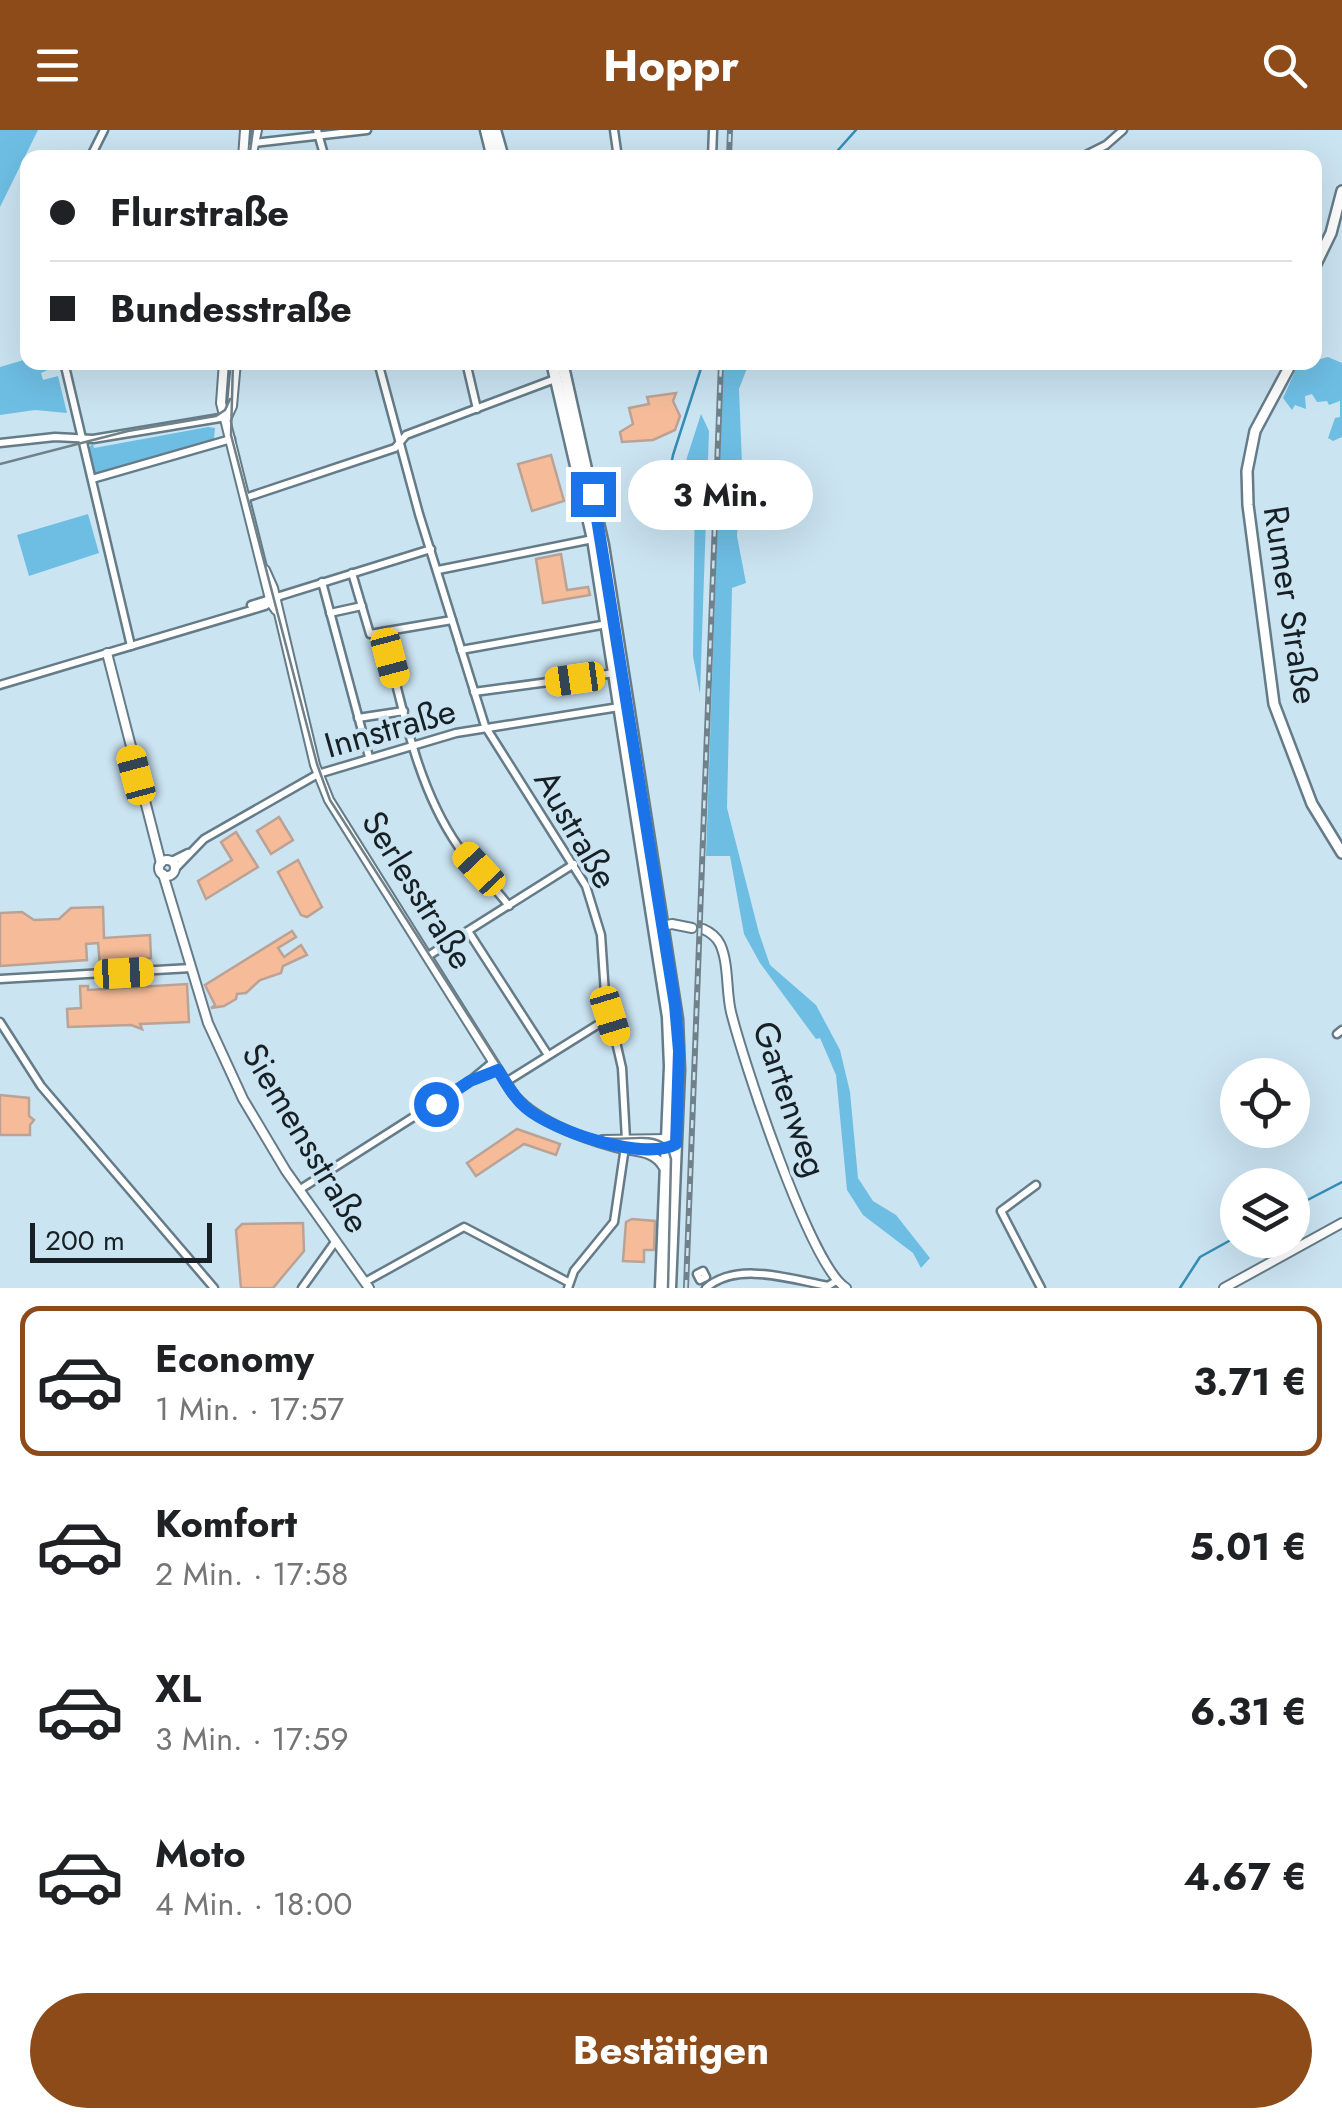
<!DOCTYPE html>
<html lang="de">
<meta charset="utf-8">
<style>
:root{--surface:#fff;--page:#f6f6f6;--text:#202124;--muted:#757577;--line:#e0e0e0;--accent:#8d4b1a}
body{margin:0;font-family:Jost,sans-serif;background:var(--page);color:var(--text);height:100vh;display:flex;flex-direction:column;font-size:38px;white-space:nowrap}
*{box-sizing:border-box;margin:0}
p{font-size:32px;color:var(--muted)}
.icon{flex:none;width:55px;height:55px;fill:none;stroke:currentColor;stroke-width:2;stroke-linecap:round;stroke-linejoin:round}
.map{position:relative;height:1158px;overflow:hidden}
.panel{display:flex;flex-direction:column;background:var(--surface);flex:1}
.panel>*{flex:none}
.guide{position:absolute;left:20px;top:20px;width:1302px;height:220px;border-radius:20px;box-shadow:0 10px 40px #0002;display:grid;align-content:center;height:220px;padding:0 30px;background:var(--surface)}
.buttons{position:absolute;left:1220px;top:928px;display:grid;gap:20px}
.buttons a{display:grid;place-items:center;width:90px;height:90px;border-radius:50%;background:var(--surface);box-shadow:0 10px 40px #0002;font-size:50px}
.scale{position:absolute;left:30px;bottom:25px;width:182px;box-sizing:border-box;padding-left:10px;border:5px solid #172025;border-top:0;font-size:28px;line-height:35px;white-space:nowrap;color:#172025;-webkit-text-stroke:8px #cbe4f2;paint-order:stroke}
.end{position:absolute;width:45px;height:45px;margin:-22px;border:12px solid #1a73e8;background:#fff;box-shadow:0 0 0 5px #fff}
.from{border-radius:50%}
.bubble{position:absolute;height:70px;border-radius:35px;background:var(--surface);box-shadow:0 10px 40px #0002;font-size:32px;font-weight:700;line-height:70px;text-align:center}
.car{position:absolute;width:30px;height:60px;margin:-30px -15px;border-radius:12px;box-shadow:0 0 8px 2px #0007;background:linear-gradient(#f5c518 24%,#345 0 40%,#f5c518 0 76%,#345 0 86%,#f5c518 0)}
.guide b{display:flex;align-items:center;gap:35px;height:95px;font-size:38px}
.guide b+b{border-top:2px solid var(--line)}
.guide i{width:25px;height:25px;background:var(--text)}
ul{padding:18px 0 0;list-style:none}
li{display:flex;align-items:center;gap:30px;height:150px;margin:0 20px 15px;padding:0 10px;border:5px solid transparent;border-radius:20px}
li div{flex:1}
li b{display:block;font-size:38px}
li em{font-style:normal;font-weight:700}
li.current{border-color:var(--accent)}
li>.icon{width:90px;height:90px;stroke-width:1.5}
.primary-button{display:flex;gap:20px;margin-top:auto;padding:20px 30px}
.primary-button a{flex:1;height:115px;border-radius:60px;background:var(--accent);color:#fff;font-size:40px;font-weight:700;line-height:115px;text-align:center}
header{display:flex;justify-content:space-between;align-items:center;height:130px;padding:0 30px;background:var(--accent);color:#fff;font-size:45px;font-weight:700}
.map>svg:first-child{display:block}
.green{fill:#6ebee4}
.lines{fill:none;stroke-linecap:round;stroke-linejoin:round}
.stream{stroke:#348db5;stroke-width:2.5}
.building{fill:#f6bc99;stroke:#baa396;stroke-width:2.5}
.minor-casing{stroke:#657c88;stroke-width:11}
.tertiary-casing{stroke:#657c88;stroke-width:12}
.secondary-casing{stroke:#657c88;stroke-width:14}
.primary-casing{stroke:#657c88;stroke-width:15}
.minor{stroke:#fff;stroke-width:6}
.tertiary{stroke:#fff;stroke-width:8}
.secondary{stroke:#fff;stroke-width:9}
.primary{stroke:#fff;stroke-width:10}
.tram{stroke:#70818a;stroke-width:2.5}
.rail-casing{stroke:#70818a;stroke-width:6}
.rail{stroke:#cbe4f2;stroke-width:2.5;stroke-dasharray:8;stroke-linecap:butt}
.route{stroke:#1a73e8;stroke-width:12}
.labels{text-anchor:middle;stroke-width:8;stroke-linejoin:round;paint-order:stroke}
.street-label{font-size:35px;fill:#172025;stroke:#cbe4f2}
</style>
<header><svg class="icon" aria-label="menu" viewBox="0 0 24 24"><path d="M4 6h16M4 12h16M4 18h16"/></svg>Hoppr<svg class="icon" aria-label="search" viewBox="0 0 24 24"><circle cx="10" cy="10" r="6"/><path d="M15 15l6 6"/></svg></header>
<div class="map">
<svg width="1342" height="1158" viewBox="0 0 1342 1158">
<rect width="100%" height="100%" fill="#cbe4f2"/>
<!-- green -->
<g class="green">
<polygon points="0,0 38,0 0,77"/>
<polygon points="1328,227 1342,233 1342,307 1333,311 1328,308 1335,288 1340,287 1340,271 1329,275 1327,271 1317,272 1312,264 1305,266 1306,279 1295,275 1292,280 1283,268 1298,235"/>
<polygon points="27,229 28,232 48,233 50,239 41,243 43,250 58,246 67,283 35,280 0,285 0,237"/>
<polygon points="723,233 749,233 739,259 742,334 737,406 746,453 732,458 727,678 759,803 770,835 816,875 840,920 850,962 858,1048 873,1071 896,1085 930,1128 921,1138 913,1123 863,1085 847,1060 836,945 820,908 816,909 760,833 744,804 730,726 706,726"/>
<polygon points="701,284 709,301 700,564 693,526 695,352 683,351 679,371 672,361 664,359 668,341 682,343"/>
<polygon points="208,297 215,298 214,309 94,345 88,318 93,314 94,318"/>
<polygon points="88,384 99,423 29,446 17,405"/>
</g>
<g class="lines">
<!-- stream -->
<g class="stream">
<polyline points="831,28 856,0"/>
<polyline points="659,394 673,325 703,232"/>
<polyline points="1292,1078 1342,1052"/>
<polyline points="1180,1158 1200,1127 1238,1106"/>
</g>
</g>
<!-- building -->
<g class="building">
<polygon points="676,263 673,271 680,286 675,300 653,310 622,312 620,302 633,294 629,278 649,274 647,267"/>
<polygon points="551,325 564,371 532,381 518,334"/>
<polygon points="561,424 567,460 588,457 590,465 543,473 536,429"/>
<polygon points="279,687 293,710 271,724 257,701"/>
<polygon points="236,702 258,737 206,769 198,751 232,730 221,712"/>
<polygon points="298,730 322,777 307,787 301,785 278,742"/>
<polygon points="103,777 104,808 150,805 151,828 111,830 111,836 100,836 98,813 86,814 87,830 0,836 0,783 22,782 34,790 59,789 71,778"/>
<polygon points="292,801 296,807 278,818 284,827 301,815 307,825 283,836 281,843 260,850 246,863 237,864 236,869 224,876 211,878 215,875 205,855"/>
<polygon points="187,854 189,892 140,894 142,899 131,895 68,897 67,879 81,878 80,856 88,856 88,860"/>
<polygon points="0,965 29,968 29,986 34,990 30,995 30,1005 0,1005"/>
<polygon points="517,999 560,1014 556,1025 524,1014 476,1046 467,1033"/>
<polygon points="632,1089 655,1091 654,1120 644,1120 644,1132 623,1131 626,1092"/>
<polygon points="303,1093 304,1121 273,1158 241,1158 236,1100 242,1094"/>
</g>
<g class="lines">
<defs>
<g id="minor">
<polyline points="317,0 325,28"/>
<polyline points="614,0 618,28"/>
<polyline points="254,13 367,0"/>
<polyline points="90,28 104,0"/>
<polyline points="712,28 713,0"/>
<polyline points="1080,28 1106,15 1123,0"/>
<polyline points="64,232 131,516"/>
<polyline points="378,232 419,384 485,596 586,756 601,805 605,864 622,938 626,1010 614,1092 574,1141 568,1158"/>
<polyline points="466,232 477,279"/>
<polyline points="0,313 55,307 93,309 226,287"/>
<polyline points="92,349 231,309"/>
<polyline points="245,368 395,318 406,305 555,249"/>
<polyline points="438,440 593,409"/>
<polyline points="352,443 370,504 452,490"/>
<polyline points="322,452 369,627"/>
<polyline points="251,475 431,419"/>
<polyline points="330,483 362,476"/>
<path d="M383,502C402,573 415,654 458,716C472,737 493,755 509,776"/>
<polyline points="461,520 607,494"/>
<polyline points="0,555 265,476 280,466"/>
<polyline points="474,562 615,543"/>
<polyline points="358,588 404,581"/>
<polyline points="172,731 188,723"/>
<polyline points="175,739 204,709 318,644 456,603 619,577"/>
<polyline points="468,801 548,925"/>
<polyline points="428,826 574,734"/>
<polyline points="0,849 191,838"/>
<polyline points="0,892 41,956 214,1158"/>
<polyline points="1337,904 1342,900"/>
<polyline points="476,949 498,940"/>
<polyline points="506,952 610,887"/>
<polyline points="1036,1055 1001,1081 1041,1158"/>
<polyline points="299,1060 470,951 493,932"/>
<polygon points="703,1141 706,1147 700,1150 697,1144"/>
<polyline points="365,1152 464,1097 568,1152"/>
<polyline points="302,1158 335,1112"/>
<path d="M706,1158C737,1131 790,1149 828,1156L836,1151"/>
</g>
<g id="tertiary">
<polyline points="243,28 245,0"/>
<polyline points="251,28 257,0"/>
<polyline points="224,232 221,273 271,473 276,480"/>
<polyline points="227,287 232,276 236,232"/>
<path d="M265,440L273,458L315,635L329,670L512,962C532,990 582,1008 615,1017C634,1022 654,1019 664,1038"/>
<polyline points="107,523 161,733"/>
<circle cx="167" cy="738" r="8"/>
<polyline points="163,744 208,893 243,969 286,1041 369,1158"/>
<polyline points="658,797 672,794 692,798"/>
<path d="M703,799C710,802 716,806 720,814C729,833 726,862 731,882C743,930 810,1136 846,1158"/>
<polyline points="602,1010 668,1009"/>
<polyline points="1224,1158 1342,1093"/>
</g>
<g id="secondary">
<polyline points="1315,136 1331,103 1342,61"/>
<polyline points="1292,232 1255,301 1247,341 1248,375 1274,574 1312,674 1342,723"/>
</g>
<g id="primary">
<polyline points="486,0 493,28"/>
<polyline points="495,0 503,28"/>
<polyline points="552,232 593,409 668,887 670,936 661,1158"/>
<polyline points="562,232 603,415 677,889 679,940 670,1158"/>
</g>
</defs>
<!-- minor casing -->
<use href="#minor" class="minor-casing"/>
<!-- tertiary casing -->
<use href="#tertiary" class="tertiary-casing"/>
<!-- secondary casing -->
<use href="#secondary" class="secondary-casing"/>
<!-- primary casing -->
<use href="#primary" class="primary-casing"/>
<!-- minor -->
<use href="#minor" class="minor"/>
<!-- tertiary -->
<use href="#tertiary" class="tertiary"/>
<!-- secondary -->
<use href="#secondary" class="secondary"/>
<!-- primary -->
<use href="#primary" class="primary"/>
<!-- tram -->
<g class="tram">
<polyline points="249,28 253,0"/>
<path d="M233,232L231,305L317,634L330,670L527,977C548,992 578,1004 603,1008C624,1012 651,1001 667,1016L671,1029L668,1158"/>
<polyline points="0,334 128,301 216,286 225,280 230,269"/>
</g>
<defs>
<g id="rail">
<polyline points="729,28 730,0"/>
<polyline points="686,1158 721,232"/>
</g>
</defs>
<!-- rail casing -->
<use href="#rail" class="rail-casing"/>
<!-- rail -->
<use href="#rail" class="rail"/>
</g>
<g class="lines">
<!-- route -->
<path class="route" d="M436,974L470,951L498,940C506,953 514,968 526,978C553,1001 644,1032 676,1014L679,921L675,875L593,364"/>
</g>
<g class="labels">
<!-- street labels -->
<g class="street-label">
<text transform="translate(1291 475) rotate(81)" y="12">Rumer Straße</text>
<text transform="translate(390 598) rotate(-16)" y="12">Innstraße</text>
<text transform="translate(576 699) rotate(60)" y="12">Austraße</text>
<text transform="translate(418 760) rotate(58)" y="12">Serlesstraße</text>
<text transform="translate(790 969) rotate(71)" y="12">Gartenweg</text>
<text transform="translate(306 1008) rotate(59)" y="12">Siemensstraße</text>
</g>
</g>
</svg>
<div class="buttons">
<a><svg class="icon" aria-label="locate" viewBox="0 0 24 24"><circle cx="12" cy="12" r="6"/><path d="M12 2v4M12 18v4M2 12h4M18 12h4"/></svg></a>
<a><svg class="icon" aria-label="layers" viewBox="0 0 24 24"><path d="M12 4l9 5-9 5-9-5zM3 14l9 5 9-5"/></svg></a>
</div>
<div class="scale">200 m</div>
<i class="end from" style="left:436px;top:974px"></i>
<i class="end" style="left:593px;top:364px"></i>
<div class="bubble" style="left:628px;top:330px;width:185px">3 Min.</div>
<i class="car" style="left:390px;top:528px;rotate:165deg"></i>
<i class="car" style="left:575px;top:549px;rotate:262deg"></i>
<i class="car" style="left:136px;top:645px;rotate:345deg"></i>
<i class="car" style="left:479px;top:739px;rotate:317deg"></i>
<i class="car" style="left:124px;top:843px;rotate:87deg"></i>
<i class="car" style="left:610px;top:886px;rotate:163deg"></i>
<div class="guide">
<b><i class="from"></i>Flurstraße</b>
<b><i></i>Bundesstraße</b>
</div>
</div>
<section class="panel">
<ul>
<li class="current"><svg class="icon" aria-label="car" viewBox="0 0 24 24"><path d="M5 17H2v-5l4-1 3-4h7l3 4 3 1v5h-3M9 17h6M6 11h13"/><circle cx="7" cy="17" r="2"/><circle cx="17" cy="17" r="2"/></svg><div><b>Economy</b><p>1 Min. · 17:57</p></div><em>3.71 €</em></li>
<li><svg class="icon" aria-label="car" viewBox="0 0 24 24"><path d="M5 17H2v-5l4-1 3-4h7l3 4 3 1v5h-3M9 17h6M6 11h13"/><circle cx="7" cy="17" r="2"/><circle cx="17" cy="17" r="2"/></svg><div><b>Komfort</b><p>2 Min. · 17:58</p></div><em>5.01 €</em></li>
<li><svg class="icon" aria-label="car" viewBox="0 0 24 24"><path d="M5 17H2v-5l4-1 3-4h7l3 4 3 1v5h-3M9 17h6M6 11h13"/><circle cx="7" cy="17" r="2"/><circle cx="17" cy="17" r="2"/></svg><div><b>XL</b><p>3 Min. · 17:59</p></div><em>6.31 €</em></li>
<li><svg class="icon" aria-label="car" viewBox="0 0 24 24"><path d="M5 17H2v-5l4-1 3-4h7l3 4 3 1v5h-3M9 17h6M6 11h13"/><circle cx="7" cy="17" r="2"/><circle cx="17" cy="17" r="2"/></svg><div><b>Moto</b><p>4 Min. · 18:00</p></div><em>4.67 €</em></li>
</ul>
<div class="primary-button"><a>Bestätigen</a></div>
</section>
